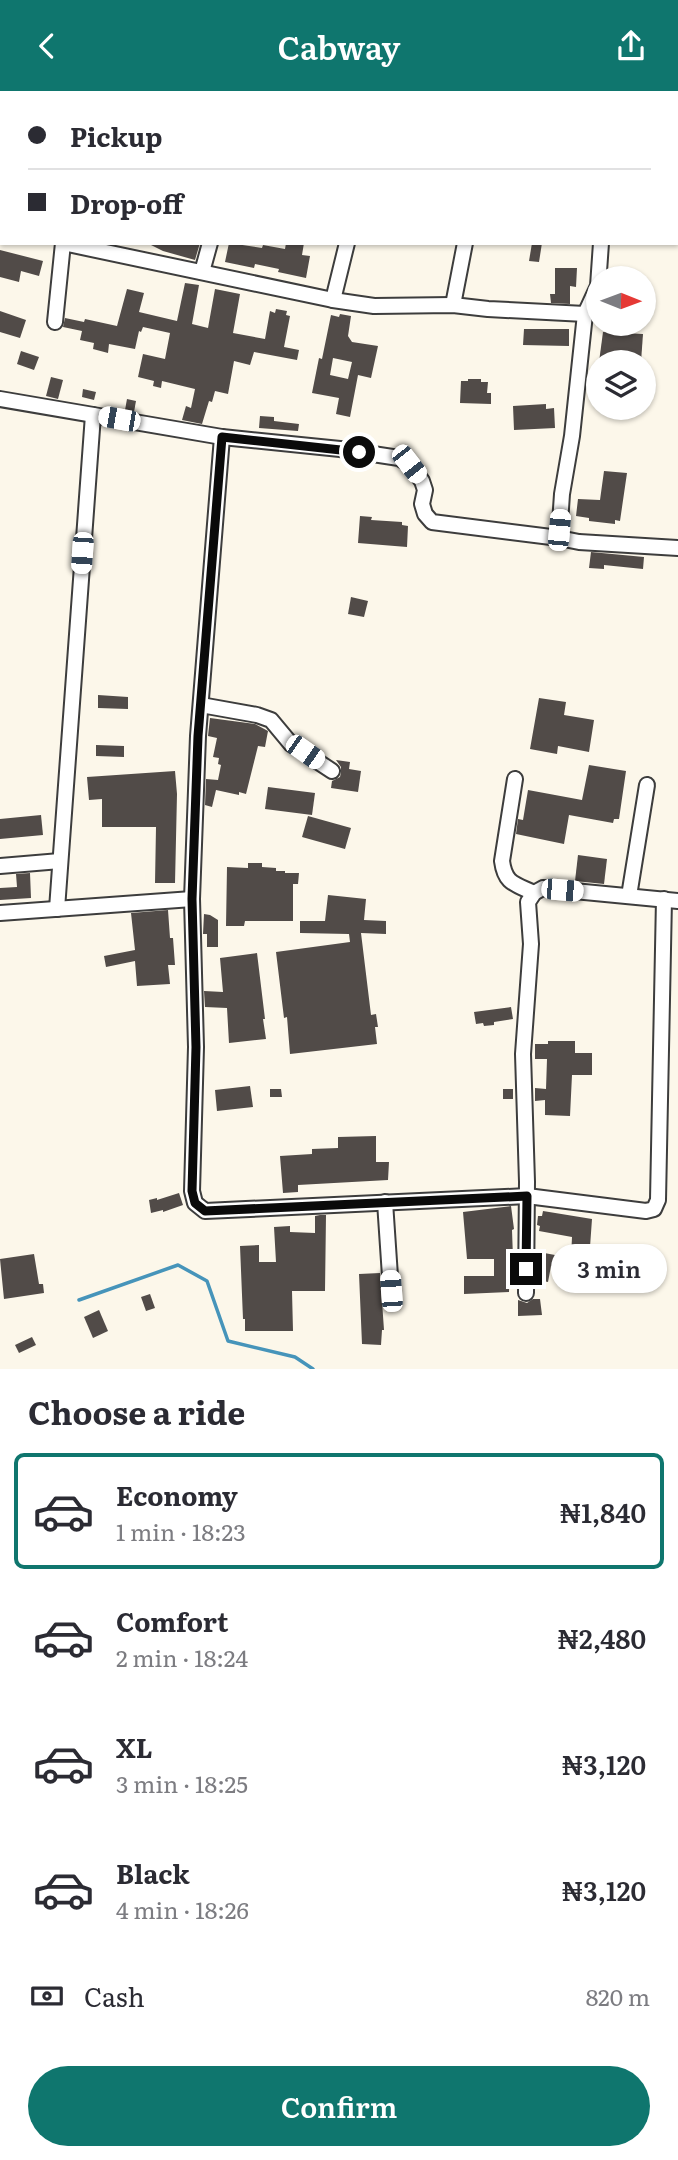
<!DOCTYPE html>
<meta charset="utf-8">
<style>
:root{--surface:#fff;--page:#f2f2f3;--text:#2b2b33;--muted:#7c7c81;--line:#e1e1e2;--accent:#0f766e}
body{margin:0;font-family:Literata,serif;background:var(--page);color:var(--text);height:100vh;display:flex;flex-direction:column;font-size:26px;white-space:nowrap}
*{box-sizing:border-box;margin:0}
p{font-size:23px;color:var(--muted)}
.icon{flex:none;width:38px;height:38px;fill:none;stroke:currentColor;stroke-width:2;stroke-linecap:round;stroke-linejoin:round}
.map{position:relative;height:1278px;overflow:hidden}
.panel{display:flex;flex-direction:column;background:var(--surface);flex:1}
.panel>*{flex:none}
.top-card{position:absolute;left:0px;top:0px;width:679px;height:154px;box-shadow:0 2px 5px #0004;display:grid;align-content:center;height:154px;padding:0 28px;background:var(--surface)}
.needle{width:46px;rotate:91deg}
.controls{position:absolute;left:586px;top:175px;display:grid;gap:14px}
.controls a{display:grid;place-items:center;width:70px;height:70px;border-radius:50%;background:var(--surface);box-shadow:0 2px 5px #0004;font-size:35px}
.end{position:absolute;width:32px;height:32px;margin:-16px;border:9px solid #0a0a0a;background:#fff;box-shadow:0 0 0 4px #fff}
.from{border-radius:50%}
.bubble{position:absolute;height:49px;border-radius:24px;background:var(--surface);box-shadow:0 2px 5px #0004;font-size:23px;font-weight:600;line-height:49px;text-align:center}
.car{position:absolute;width:21px;height:42px;margin:-21px -10px;border-radius:9px;box-shadow:0 0 5px 2px #0007;background:linear-gradient(#fff 24%,#345 0 40%,#fff 0 76%,#345 0 86%,#fff 0)}
.top-card b{display:flex;align-items:center;gap:24px;height:66px;font-size:26px}
.top-card b+b{border-top:2px solid var(--line)}
.top-card i{width:18px;height:18px;background:var(--text)}
ul{padding:0;list-style:none}
li{display:flex;align-items:center;gap:21px;height:116px;margin:0 14px 10px;padding:0 14px;border:4px solid transparent;border-radius:10px}
li div{flex:1}
li b{display:block;font-size:26px}
li em{font-style:normal;font-weight:600}
li.current{border-color:var(--accent)}
li>.icon{width:63px;height:63px;stroke-width:1.5}
h2{padding:0 28px;font-size:32px;line-height:84px}
.pay{display:flex;align-items:center;gap:18px;height:77px;padding:0 28px;font-size:26px}
.pay p{margin-inline-start:auto}
.button{display:flex;gap:14px;margin-top:auto;padding:14px 28px}
.button a{flex:1;height:80px;border-radius:42px;background:var(--accent);color:#fff;font-size:28px;font-weight:600;line-height:80px;text-align:center}
header{display:flex;justify-content:space-between;align-items:center;height:91px;padding:0 28px;background:var(--accent);color:#fff;font-size:32px;font-weight:600}
.map>svg:first-child{display:block}
.lines{fill:none;stroke-linecap:round;stroke-linejoin:round}
.stream{stroke:#4694ba;stroke-width:3.5}
.building{fill:#514b48;fill-rule:evenodd}
.minor-casing{stroke:#3d3d3d;stroke-width:18}
.minor{stroke:#fff;stroke-width:14}
.route{stroke:#0a0a0a;stroke-width:9}
</style>
<header><svg class="icon" aria-label="back" viewBox="0 0 24 24"><path d="M15 5l-7 7 7 7"/></svg>Cabway<svg class="icon" aria-label="share" viewBox="0 0 24 24"><path d="M12 15V3M7 8l5-5 5 5M5 13v7h14v-7"/></svg></header>
<div class="map">
<svg width="678" height="1278" viewBox="0 0 678 1278">
<rect width="100%" height="100%" fill="#fcf7ea"/>
<g class="lines">
<!-- stream -->
<polyline class="stream" points="79,1209 178,1174 207,1190 228,1250 295,1266 313,1278"/>
</g>
<!-- building -->
<g class="building">
<polygon points="147,152 200,152 195,169 163,160"/>
<polygon points="229,152 262,157 263,154 285,158 286,152 304,152 302,164 310,165 306,187 278,181 279,178 255,173 254,177 225,171"/>
<polygon points="532,152 542,152 539,171 529,170"/>
<polygon points="0,159 43,170 39,185 21,180 19,191 0,186"/>
<polygon points="555,177 577,177 576,196 570,195 570,213 551,212 550,203 555,203"/>
<polygon points="185,192 199,194 192,233 208,237 215,198 240,203 233,242 265,248 270,220 275,222 276,218 287,220 286,224 290,225 284,256 299,259 297,269 254,261 250,274 234,270 228,303 215,300 212,311 209,310 202,333 182,329 186,315 191,317 195,298 162,290 161,297 153,295 154,290 138,286 143,263 165,268 170,242 143,236 141,241 139,240 135,258 109,253 108,262 93,258 94,252 80,249 82,240 63,236 65,227 84,231 85,228 117,235 127,198 144,202 139,221 177,230"/>
<polygon points="0,220 26,229 20,247 0,241"/>
<path d="M340,223L351,225L348,245L352,251L378,255L371,287L358,284L350,326L336,323L339,307L312,302L319,267L322,268L331,224L339,226ZM333,267L352,271L348,288L330,284Z"/>
<polygon points="524,238 569,238 569,255 523,254"/>
<polygon points="603,241 643,243 641,271 599,271"/>
<polygon points="21,260 39,266 34,279 17,273"/>
<polygon points="51,286 63,289 58,308 46,305"/>
<polygon points="468,288 481,288 481,291 488,291 487,302 491,302 491,313 460,312 461,290 468,290"/>
<polygon points="83,298 96,301 94,309 82,306"/>
<polygon points="127,308 136,310 134,321 125,319"/>
<polygon points="546,313 546,318 554,317 555,337 514,339 513,315"/>
<polygon points="260,325 274,326 274,330 299,333 298,340 259,337"/>
<polygon points="604,380 627,382 620,430 615,429 615,433 589,430 589,427 576,425 578,408 600,409"/>
<polygon points="360,425 372,426 371,429 402,431 402,434 408,435 407,456 358,452"/>
<polygon points="591,461 644,466 643,478 604,474 604,478 589,477"/>
<polygon points="351,506 368,510 364,526 348,523"/>
<polygon points="98,604 128,606 128,618 98,617"/>
<polygon points="539,607 566,611 564,624 594,629 589,661 558,655 557,663 530,658"/>
<polygon points="210,627 255,633 268,640 265,656 258,655 246,703 239,701 239,704 216,699 212,716 205,714 206,688 218,689 221,674 218,673 219,667 213,666 217,647 208,645"/>
<polygon points="96,654 124,655 124,666 96,665"/>
<polygon points="336,669 350,671 349,678 361,680 358,701 331,697 332,690 340,686 341,681 341,676"/>
<polygon points="589,674 626,680 619,728 614,728 613,732 569,724 564,753 516,743 518,728 523,729 528,699 582,709"/>
<polygon points="175,680 177,703 175,792 155,792 156,736 102,736 102,708 89,709 87,686"/>
<polygon points="268,696 315,702 312,724 265,718"/>
<polygon points="41,724 43,744 0,748 0,728"/>
<polygon points="308,725 351,737 345,758 302,746"/>
<polygon points="578,764 607,768 604,793 575,790"/>
<polygon points="248,772 262,772 262,776 276,777 276,780 285,780 285,782 299,782 298,793 293,793 293,830 245,830 244,835 226,835 227,776 248,777"/>
<polygon points="30,782 31,807 0,809 0,797 17,796 16,783"/>
<polygon points="328,804 366,808 364,829 386,830 386,843 361,842 371,924 376,923 378,936 375,936 377,953 290,963 287,926 284,927 276,861 350,851 349,843 300,842 300,830 325,830"/>
<polygon points="168,819 170,847 173,847 175,874 168,874 170,893 137,895 135,870 106,876 104,865 135,859 131,822"/>
<polygon points="204,823 210,824 218,829 218,856 207,856 207,843 203,843"/>
<polygon points="257,862 265,928 263,928 266,948 229,952 227,917 205,916 204,900 223,901 220,867"/>
<polygon points="511,916 513,928 494,931 494,934 484,935 483,932 476,933 474,921"/>
<polygon points="548,950 575,950 575,962 592,962 592,984 572,984 570,1025 545,1024 545,1009 535,1010 535,997 546,998 547,968 535,968 535,953 548,953"/>
<polygon points="250,995 253,1016 217,1020 215,999"/>
<polygon points="270,998 281,998 282,1006 270,1006"/>
<rect x="503" y="998" width="10" height="10"/>
<polygon points="376,1045 376,1071 389,1071 388,1089 298,1094 298,1101 283,1102 280,1065 312,1063 312,1058 338,1057 338,1046"/>
<polygon points="179,1102 183,1114 163,1121 163,1119 151,1122 149,1109 157,1107 157,1109"/>
<polygon points="511,1115 514,1138 512,1139 513,1167 510,1167 509,1201 464,1203 464,1185 494,1185 494,1168 467,1168 463,1121"/>
<polygon points="543,1120 592,1128 590,1156 624,1160 622,1184 570,1179 551,1175 548,1191 538,1189 540,1173 537,1172 539,1161 571,1167 572,1146 539,1140 540,1135 537,1134 538,1125 542,1125"/>
<polygon points="320,1124 326,1124 325,1200 292,1200 293,1240 245,1240 245,1228 243,1228 240,1155 259,1154 259,1171 276,1171 274,1136 290,1135 290,1141 315,1142 315,1125"/>
<polygon points="34,1163 39,1193 43,1193 44,1202 4,1208 0,1168"/>
<polygon points="380,1182 384,1239 382,1239 381,1254 362,1253 359,1183"/>
<polygon points="150,1203 155,1217 146,1220 141,1206"/>
<polygon points="533,1208 540,1208 542,1224 518,1225 518,1209 527,1212"/>
<polygon points="99,1219 108,1240 93,1247 84,1226"/>
<polygon points="32,1246 36,1254 19,1262 15,1254"/>
</g>
<g class="lines">
<defs>
<g id="minor">
<polyline points="594,0 605,2"/>
<polyline points="655,0 678,2"/>
<polyline points="114,2 115,0"/>
<polyline points="248,2 248,0"/>
<polyline points="371,2 371,0"/>
<polyline points="638,2 643,0"/>
<polyline points="0,140 2,140"/>
<polyline points="63,152 333,209 374,215 453,214 488,218 585,223"/>
<polyline points="601,152 598,195 585,223 572,345 562,403 559,447 579,451 678,457"/>
<polyline points="202,181 210,152"/>
<polyline points="333,209 347,152"/>
<polyline points="453,214 465,152"/>
<polyline points="55,231 63,152"/>
<polyline points="0,308 222,346 340,358 399,367 409,373 422,390 425,399 422,413 425,423 432,431 559,447"/>
<polyline points="222,346 198,645 192,808 196,956 192,1100 195,1112 205,1120 527,1105 646,1120 654,1118 658,1109 664,808"/>
<polyline points="201,614 257,624 271,629 291,653 332,680"/>
<path d="M515,688L502,770C505,793 515,793 534,802"/>
<polyline points="0,775 60,770"/>
<polyline points="629,805 647,694"/>
<polyline points="57,818 93,324"/>
<polyline points="0,822 192,808"/>
<polyline points="385,1111 391,1200"/>
<polyline points="526,1202 527,1091 523,963 531,853 528,811 534,802 543,797 678,810"/>
</g>
</defs>
<!-- minor casing -->
<use href="#minor" class="minor-casing"/>
<!-- minor -->
<use href="#minor" class="minor"/>
</g>
<g class="lines">
<!-- route -->
<polyline class="route" points="359,361 222,346 198,645 192,808 196,956 192,1100 195,1112 205,1120 527,1105 526,1178"/>
</g>
</svg>
<div class="controls">
<a><svg class="needle" viewBox="-14 -14 28 28"><path d="M0-13l5 13h-10z" fill="#e53935"/><path d="M0 13l5-13h-10z" fill="#7c7c81"/></svg></a>
<a><svg class="icon" aria-label="layers" viewBox="0 0 24 24"><path d="M12 4l9 5-9 5-9-5zM3 14l9 5 9-5"/></svg></a>
</div>
<i class="end from" style="left:359px;top:361px"></i>
<i class="end" style="left:526px;top:1178px"></i>
<div class="bubble" style="left:551px;top:1153px;width:116px">3 min</div>
<i class="car" style="left:119px;top:328px;rotate:280deg"></i>
<i class="car" style="left:409px;top:373px;rotate:142deg"></i>
<i class="car" style="left:559px;top:439px;rotate:5deg"></i>
<i class="car" style="left:82px;top:462px;rotate:184deg"></i>
<i class="car" style="left:305px;top:661px;rotate:125deg"></i>
<i class="car" style="left:562px;top:799px;rotate:95deg"></i>
<i class="car" style="left:391px;top:1200px;rotate:356deg"></i>
<div class="top-card">
<b><i class="from"></i>Pickup</b>
<b><i></i>Drop-off</b>
</div>
</div>
<section class="panel">
<h2>Choose a ride</h2>
<ul>
<li class="current"><svg class="icon" aria-label="car" viewBox="0 0 24 24"><path d="M5 17H2v-5l4-1 3-4h7l3 4 3 1v5h-3M9 17h6M6 11h13"/><circle cx="7" cy="17" r="2"/><circle cx="17" cy="17" r="2"/></svg><div><b>Economy</b><p>1 min · 18:23</p></div><em>₦1,840</em></li>
<li><svg class="icon" aria-label="car" viewBox="0 0 24 24"><path d="M5 17H2v-5l4-1 3-4h7l3 4 3 1v5h-3M9 17h6M6 11h13"/><circle cx="7" cy="17" r="2"/><circle cx="17" cy="17" r="2"/></svg><div><b>Comfort</b><p>2 min · 18:24</p></div><em>₦2,480</em></li>
<li><svg class="icon" aria-label="car" viewBox="0 0 24 24"><path d="M5 17H2v-5l4-1 3-4h7l3 4 3 1v5h-3M9 17h6M6 11h13"/><circle cx="7" cy="17" r="2"/><circle cx="17" cy="17" r="2"/></svg><div><b>XL</b><p>3 min · 18:25</p></div><em>₦3,120</em></li>
<li><svg class="icon" aria-label="car" viewBox="0 0 24 24"><path d="M5 17H2v-5l4-1 3-4h7l3 4 3 1v5h-3M9 17h6M6 11h13"/><circle cx="7" cy="17" r="2"/><circle cx="17" cy="17" r="2"/></svg><div><b>Black</b><p>4 min · 18:26</p></div><em>₦3,120</em></li>
</ul>
<div class="pay"><svg class="icon" aria-label="cash" viewBox="0 0 24 24"><path d="M3 7h18v10H3z"/><circle cx="12" cy="12" r="2"/></svg>Cash<p>820 m</p></div>
<div class="button"><a>Confirm</a></div>
</section>
